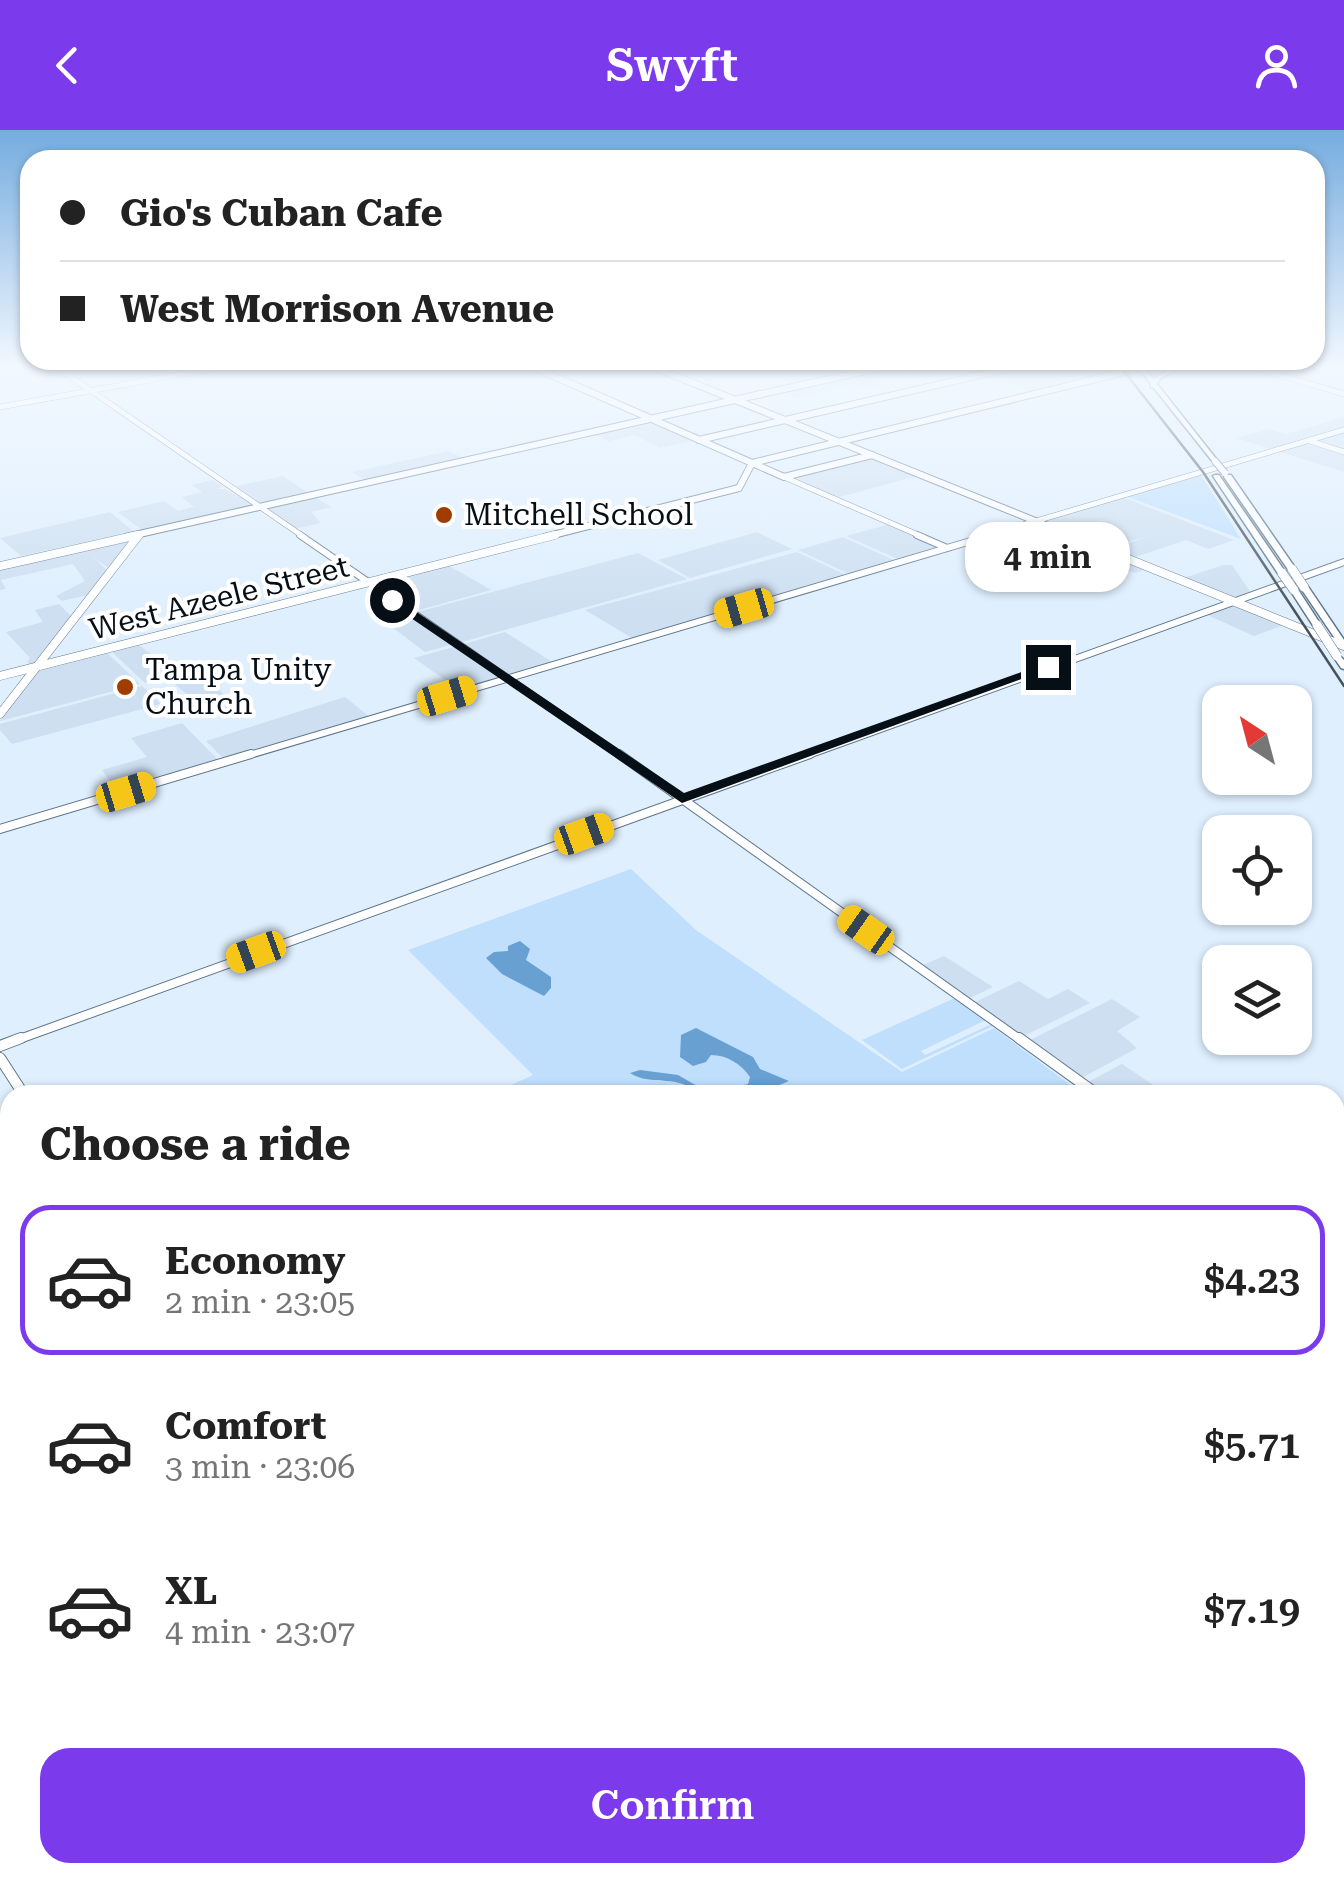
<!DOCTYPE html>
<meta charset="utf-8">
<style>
:root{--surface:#fff;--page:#f2f2f2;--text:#222;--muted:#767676;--line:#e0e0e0;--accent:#7c3aed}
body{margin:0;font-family:"Roboto Serif",serif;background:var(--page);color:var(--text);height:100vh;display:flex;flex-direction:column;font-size:38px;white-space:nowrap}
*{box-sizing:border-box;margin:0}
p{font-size:32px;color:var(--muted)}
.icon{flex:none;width:55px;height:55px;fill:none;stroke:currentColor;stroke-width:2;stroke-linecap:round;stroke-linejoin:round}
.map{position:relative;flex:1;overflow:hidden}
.drawer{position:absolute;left:0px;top:955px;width:1345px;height:798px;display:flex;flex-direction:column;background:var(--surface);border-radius:30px 30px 0 0;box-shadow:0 2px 8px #0004}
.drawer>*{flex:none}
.guide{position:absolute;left:20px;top:20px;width:1305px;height:220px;border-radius:30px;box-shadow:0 2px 8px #0004;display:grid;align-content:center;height:220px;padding:0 40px;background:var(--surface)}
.needle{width:65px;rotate:324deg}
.buttons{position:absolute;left:1202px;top:555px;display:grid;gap:20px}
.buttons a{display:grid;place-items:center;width:110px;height:110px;border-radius:20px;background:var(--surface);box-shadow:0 2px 8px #0004;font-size:50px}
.end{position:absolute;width:45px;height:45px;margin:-22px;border:12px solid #060e16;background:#fff;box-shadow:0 0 0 5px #fff}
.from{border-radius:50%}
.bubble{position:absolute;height:70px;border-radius:30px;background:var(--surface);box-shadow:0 2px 8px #0004;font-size:32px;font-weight:600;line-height:70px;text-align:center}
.car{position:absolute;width:30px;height:60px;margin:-30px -15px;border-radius:12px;box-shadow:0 0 8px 2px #0007;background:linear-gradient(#f5c518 24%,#345 0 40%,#f5c518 0 76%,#345 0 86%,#f5c518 0)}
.guide b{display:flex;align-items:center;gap:35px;height:95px;font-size:38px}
.guide b+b{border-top:2px solid var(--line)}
.guide i{width:25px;height:25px;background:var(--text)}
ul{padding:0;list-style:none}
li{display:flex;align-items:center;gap:30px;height:150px;margin:0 20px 15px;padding:0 20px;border:5px solid transparent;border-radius:30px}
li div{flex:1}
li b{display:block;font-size:38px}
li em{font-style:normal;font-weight:600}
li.on{border-color:var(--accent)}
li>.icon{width:90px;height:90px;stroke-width:1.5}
h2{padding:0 40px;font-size:45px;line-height:120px}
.primary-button{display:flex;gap:20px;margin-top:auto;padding:20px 40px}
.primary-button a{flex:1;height:115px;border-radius:30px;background:var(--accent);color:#fff;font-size:40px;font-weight:600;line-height:115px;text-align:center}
header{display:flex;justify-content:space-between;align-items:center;height:130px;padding:0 40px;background:var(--accent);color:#fff;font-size:45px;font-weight:600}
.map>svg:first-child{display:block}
.built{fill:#cddff1}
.green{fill:#bfdffd}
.water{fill:#68a0d1}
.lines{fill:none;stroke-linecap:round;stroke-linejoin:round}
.minor-far4-casing{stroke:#5e768b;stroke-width:6}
.minor-far3-casing{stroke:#5e768b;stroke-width:8}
.minor-far2-casing{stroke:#5e768b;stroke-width:10}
.minor-far1-casing{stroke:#5e768b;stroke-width:12}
.minor-casing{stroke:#5e768b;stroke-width:16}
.major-far1-casing{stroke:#5e768b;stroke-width:8}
.major-casing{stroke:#5e768b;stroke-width:9}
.highway-casing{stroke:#5e768b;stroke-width:3}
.minor-far4{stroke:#fff;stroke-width:5}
.minor-far3{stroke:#fff;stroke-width:6}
.minor-far2{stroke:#fff;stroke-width:8}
.minor-far1{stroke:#fff;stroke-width:10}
.minor{stroke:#fff;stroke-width:14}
.major-far1{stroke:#fff;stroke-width:6}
.major{stroke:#fff;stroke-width:8}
.highway{fill:#fff;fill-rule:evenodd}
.rail{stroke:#47525c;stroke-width:2.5}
.highway-bridge-far1-casing{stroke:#5e768b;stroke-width:8;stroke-linecap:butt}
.highway-bridge-casing{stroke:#5e768b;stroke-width:10;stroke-linecap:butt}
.highway-bridge-far1{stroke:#fff;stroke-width:6}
.highway-bridge{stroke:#fff;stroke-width:9}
.route{fill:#060e16}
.poi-dot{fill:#9f3c00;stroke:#fff;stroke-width:4}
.labels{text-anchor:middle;stroke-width:8;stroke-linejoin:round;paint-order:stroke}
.far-poi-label{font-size:30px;fill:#060e16;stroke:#fff;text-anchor:start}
.far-street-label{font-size:30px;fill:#060e16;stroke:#fff}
</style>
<header><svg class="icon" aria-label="back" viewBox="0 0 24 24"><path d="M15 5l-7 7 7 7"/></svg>Swyft<svg class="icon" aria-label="person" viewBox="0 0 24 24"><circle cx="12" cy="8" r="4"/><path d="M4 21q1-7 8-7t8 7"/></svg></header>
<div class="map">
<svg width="1344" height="1751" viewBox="0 0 1344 1751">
<rect width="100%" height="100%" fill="#dfeffe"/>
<!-- built -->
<g class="built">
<polygon points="888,236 953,238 920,245 908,241 871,250 881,255 865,258 854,254 797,268 778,261"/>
<polygon points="1124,236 1127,241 1034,263 953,237"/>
<polygon points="1344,287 1344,298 1300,310 1344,302 1344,342 1236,308 1269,299 1286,304"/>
<polygon points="650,289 697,310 660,318 635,305 610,311 612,314 594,302"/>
<polygon points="449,321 465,329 367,351 352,342"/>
<polygon points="872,326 921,345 836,368 787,347"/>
<polygon points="283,346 310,364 259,375 236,356"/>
<polygon points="213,350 222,356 218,359 225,359 255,376 142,400 118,382 164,371 178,381 194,377 182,367 202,362 192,355"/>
<polygon points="312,365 331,377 311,382 321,393 294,399 261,377"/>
<polygon points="1122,367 1234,410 1208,419 1186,410 1130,429 1109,420 1149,406 1105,418 1039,392"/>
<polygon points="110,382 133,401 21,426 0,408"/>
<polygon points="1036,393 1149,438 1135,443 1112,434 1087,443 997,405"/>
<polygon points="890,394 943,417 900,430 846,406"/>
<polygon points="757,402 792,419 690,448 658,430"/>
<polygon points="137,405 111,440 92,426 109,442 92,464 62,471 56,466 85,451 73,434 1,450 6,459 0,460 0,437"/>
<polygon points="843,407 896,431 851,445 798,420"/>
<polygon points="797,422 848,446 632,508 585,480"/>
<polygon points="638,423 687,449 458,513 414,483"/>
<polygon points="446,434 491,460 412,482 370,453"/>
<polygon points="1223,435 1232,435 1251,463 1232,470 1181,449"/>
<polygon points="1234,473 1286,494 1254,506 1203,483"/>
<polygon points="59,474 73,488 31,536 27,532 30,528 6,502 43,492 35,480"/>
<polygon points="410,484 454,514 425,522 384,491"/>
<polygon points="505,502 554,533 508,547 461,515"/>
<polygon points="136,513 178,544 145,553 110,520"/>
<polygon points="457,516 504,548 461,561 414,528"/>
<polygon points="105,521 140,554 0,591 37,538"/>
<polygon points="199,541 236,576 209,583 169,549"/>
<polygon points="142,556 161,574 12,614 0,600 0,594"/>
<polygon points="345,567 371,588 226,631 206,611"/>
<polygon points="182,593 221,633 119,663 102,640 147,627 131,608"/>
<polygon points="944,826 993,857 968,869 921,836"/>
<polygon points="1019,851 1048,869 1068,859 1090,873 1022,907 973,873"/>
<polygon points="1112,869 1140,887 1117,901 1137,918 1080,949 1028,911"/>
<polygon points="1122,934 1168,965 1103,965 1086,953"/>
</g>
<!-- green -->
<g class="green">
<polygon points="1201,345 1241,409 1128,367"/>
<polygon points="631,739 696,800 902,942 994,898 1084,965 489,965 533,945 408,820"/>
<polygon points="957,867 988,889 921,921 925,925 994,893 1094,965 1087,965 993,896 902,939 862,910"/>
</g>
<!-- water -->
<g class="water">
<polygon points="520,811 530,819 526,830 551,847 551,858 544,866 502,844 486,828 494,822 508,821 508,816"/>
<path d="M696,898L753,927L760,939L789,951C753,967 726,965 685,965L690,957C669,946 648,955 630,943L640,940L678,945L711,964L748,954L750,947C741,934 727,925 711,925L706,932L693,936L680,927L681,905Z"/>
</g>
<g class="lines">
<defs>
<g id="minor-far4">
<polyline points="55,236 304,407"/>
<polyline points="1249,236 1344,264"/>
<polyline points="148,250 229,236"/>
<polyline points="0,277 150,250"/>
<polyline points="1310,311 1344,322"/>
<polyline points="784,347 923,407"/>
<polyline points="982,407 1344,300"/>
</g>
<g id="minor-far3">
<polyline points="300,405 622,627"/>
<polyline points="917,405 947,418"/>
<polyline points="243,627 991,405"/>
<polyline points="803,627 1344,432"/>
</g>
<g id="minor-far2">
<polyline points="619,624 1022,911"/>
<polyline points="0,699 251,624"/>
<polyline points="14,911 810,624"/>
</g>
<g id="minor-far1">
<polyline points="1019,908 1098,965"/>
<polyline points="0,916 21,908"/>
<polyline points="0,928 24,965"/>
<polyline points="1335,1133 1344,1140"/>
<polyline points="0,1243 10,1239"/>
</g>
<g id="minor">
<polyline points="320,1742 334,1748 342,1742"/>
<polyline points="480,1742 485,1751"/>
</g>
<g id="major-far1">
<polyline points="531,236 784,347 872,325"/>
<polyline points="651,236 1075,407"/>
<polyline points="757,265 888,236"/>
<polyline points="699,310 1019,236"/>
<polyline points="752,333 1149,236"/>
<polyline points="126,407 761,264"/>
<polyline points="545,407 739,358 752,333"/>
</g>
<g id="major">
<polyline points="1069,405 1344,516"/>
<polyline points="0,436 138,405"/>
<polyline points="0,546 555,405"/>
<polyline points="0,584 139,405"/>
</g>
<g id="highway">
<polygon points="1173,236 1181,236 1159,250 1157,254 1217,330 1217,332 1213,332 1154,258 1151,257 1151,254 1142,242 1147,241 1154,249"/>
<polygon points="1215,345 1219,345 1286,443 1285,445 1279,445 1213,346"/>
<polygon points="1225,345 1231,345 1296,439 1295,441 1289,441 1224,347"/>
<polygon points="1301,455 1307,455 1344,510 1344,519 1340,516 1300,457"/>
<polygon points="1291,458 1297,458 1321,495 1320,497 1314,497 1290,460"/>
<polygon points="1337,523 1344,530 1344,539 1341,538 1333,526"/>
</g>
</defs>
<!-- minor-far4 casing -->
<use href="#minor-far4" class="minor-far4-casing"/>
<!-- minor-far3 casing -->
<use href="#minor-far3" class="minor-far3-casing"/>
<!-- minor-far2 casing -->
<use href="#minor-far2" class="minor-far2-casing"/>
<!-- minor-far1 casing -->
<use href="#minor-far1" class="minor-far1-casing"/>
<!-- minor casing -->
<use href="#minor" class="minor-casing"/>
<!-- major-far1 casing -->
<use href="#major-far1" class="major-far1-casing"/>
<!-- major casing -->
<use href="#major" class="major-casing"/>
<!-- highway casing -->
<use href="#highway" class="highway-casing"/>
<!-- minor-far4 -->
<use href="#minor-far4" class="minor-far4"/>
<!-- minor-far3 -->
<use href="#minor-far3" class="minor-far3"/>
<!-- minor-far2 -->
<use href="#minor-far2" class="minor-far2"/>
<!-- minor-far1 -->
<use href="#minor-far1" class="minor-far1"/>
<!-- minor -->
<use href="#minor" class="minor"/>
<!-- major-far1 -->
<use href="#major-far1" class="major-far1"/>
<!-- major -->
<use href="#major" class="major"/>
<!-- highway -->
<use href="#highway" class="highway"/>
<!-- rail -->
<polyline class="rail" points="1120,236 1203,342 1344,556"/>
<defs>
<g id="highway-bridge-far1">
<polyline points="1128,236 1135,245"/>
<polyline points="1145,236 1145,242"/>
<polyline points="1215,331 1225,343"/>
</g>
<g id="highway-bridge">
<polyline points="1292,439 1304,457"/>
<polyline points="1282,443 1294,460"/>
<polyline points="1317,495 1337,526"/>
</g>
</defs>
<!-- highway-bridge-far1 casing -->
<use href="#highway-bridge-far1" class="highway-bridge-far1-casing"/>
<!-- highway-bridge casing -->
<use href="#highway-bridge" class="highway-bridge-casing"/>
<!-- highway-bridge-far1 -->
<use href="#highway-bridge-far1" class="highway-bridge-far1"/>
<!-- highway-bridge -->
<use href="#highway-bridge" class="highway-bridge"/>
</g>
<!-- sky -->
<linearGradient id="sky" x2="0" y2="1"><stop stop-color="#75acdf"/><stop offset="0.49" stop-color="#f1f8ff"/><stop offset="1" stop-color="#f1f8ff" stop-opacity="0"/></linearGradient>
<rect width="1344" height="482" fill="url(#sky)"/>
<!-- route -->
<polygon class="route" points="389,468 396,468 684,663 1044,534 1054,537 682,673 389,473"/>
<!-- markers -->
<g class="poi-dot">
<circle cx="444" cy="385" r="10"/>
<circle cx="125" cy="557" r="10"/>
</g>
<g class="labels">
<!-- far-poi labels -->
<g class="far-poi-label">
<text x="464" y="395">Mitchell School</text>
<text x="145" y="550">Tampa Unity<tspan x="145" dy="34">Church</tspan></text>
</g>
<!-- far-street labels -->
<g class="far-street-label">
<text transform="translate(219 468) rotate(-14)" y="10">West Azeele Street</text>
</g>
</g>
</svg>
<div class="buttons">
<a><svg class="needle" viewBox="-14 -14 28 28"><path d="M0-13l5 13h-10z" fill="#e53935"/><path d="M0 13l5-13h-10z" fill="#767676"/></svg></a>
<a><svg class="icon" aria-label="locate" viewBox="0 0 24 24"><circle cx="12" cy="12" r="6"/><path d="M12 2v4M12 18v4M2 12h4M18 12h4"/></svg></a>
<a><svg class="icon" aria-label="layers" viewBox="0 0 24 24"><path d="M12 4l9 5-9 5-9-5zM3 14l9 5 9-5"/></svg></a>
</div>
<i class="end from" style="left:392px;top:470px"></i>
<i class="end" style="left:1048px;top:537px"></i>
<div class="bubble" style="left:965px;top:392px;width:165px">4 min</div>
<i class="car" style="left:744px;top:478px;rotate:254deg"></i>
<i class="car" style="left:447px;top:566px;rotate:73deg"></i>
<i class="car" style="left:126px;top:662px;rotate:73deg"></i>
<i class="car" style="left:584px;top:704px;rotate:70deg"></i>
<i class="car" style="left:866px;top:800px;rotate:305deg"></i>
<i class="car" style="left:256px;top:822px;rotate:250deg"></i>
<div class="guide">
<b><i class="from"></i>Gio's Cuban Cafe</b>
<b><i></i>West Morrison Avenue</b>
</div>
<section class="drawer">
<h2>Choose a ride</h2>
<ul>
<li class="on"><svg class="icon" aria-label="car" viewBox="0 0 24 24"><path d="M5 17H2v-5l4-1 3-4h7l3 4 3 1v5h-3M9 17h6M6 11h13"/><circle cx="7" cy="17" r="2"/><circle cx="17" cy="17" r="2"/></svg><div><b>Economy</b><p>2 min · 23:05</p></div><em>$4.23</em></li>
<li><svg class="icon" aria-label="car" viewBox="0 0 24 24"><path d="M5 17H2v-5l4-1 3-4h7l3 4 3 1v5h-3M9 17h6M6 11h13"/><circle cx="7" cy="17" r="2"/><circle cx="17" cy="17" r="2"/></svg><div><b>Comfort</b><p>3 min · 23:06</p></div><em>$5.71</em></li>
<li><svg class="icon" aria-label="car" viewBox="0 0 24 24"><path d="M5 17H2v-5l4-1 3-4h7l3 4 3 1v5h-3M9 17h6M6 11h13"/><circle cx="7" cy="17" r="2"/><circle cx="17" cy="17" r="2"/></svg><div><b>XL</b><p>4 min · 23:07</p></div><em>$7.19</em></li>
</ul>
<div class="primary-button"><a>Confirm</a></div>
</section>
</div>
